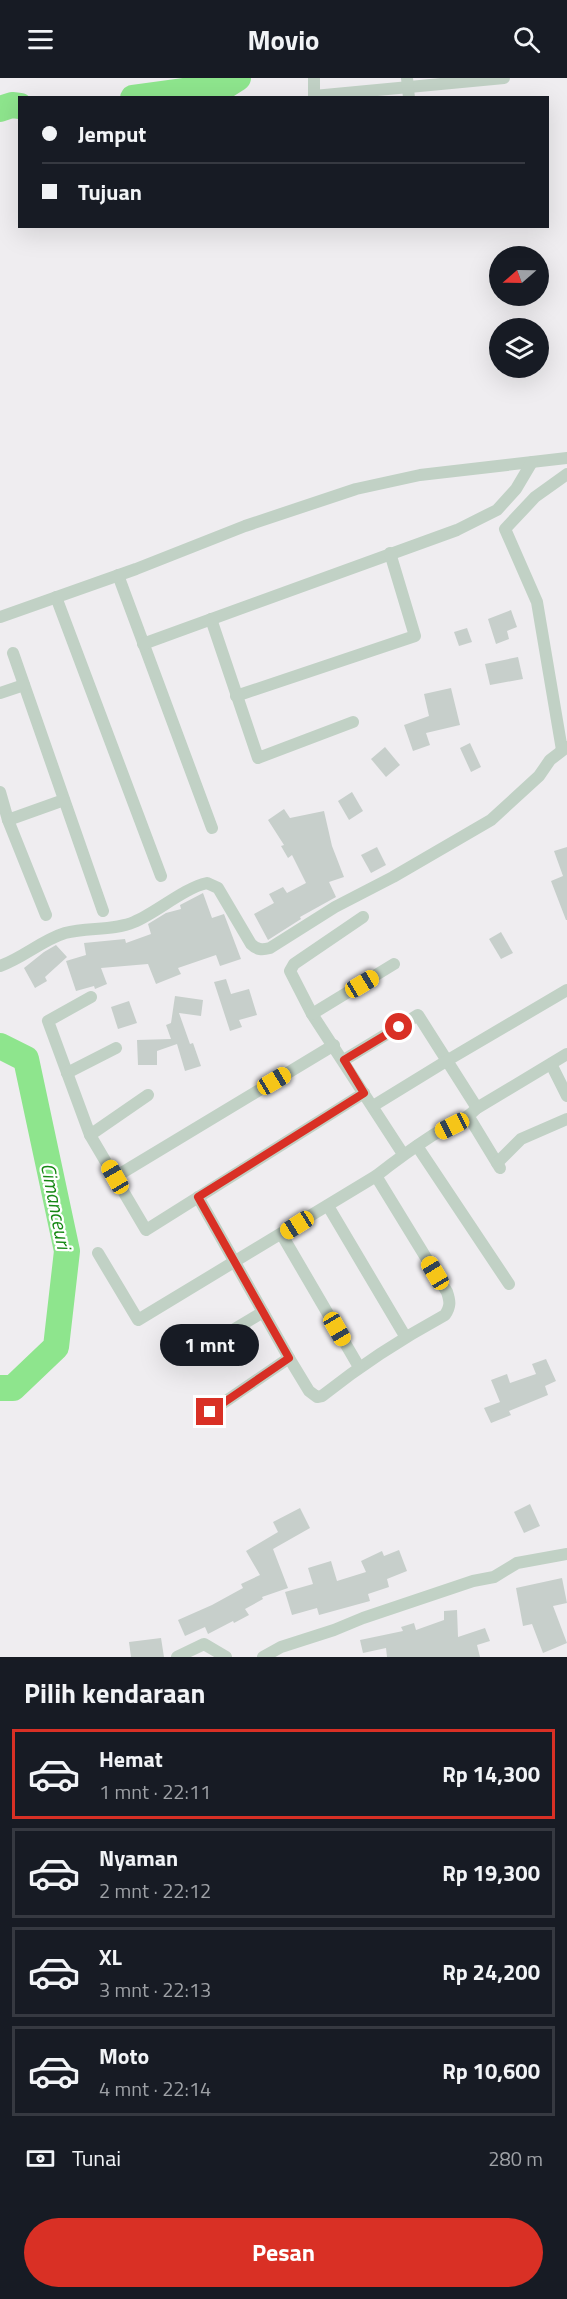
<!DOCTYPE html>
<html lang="id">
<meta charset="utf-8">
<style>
:root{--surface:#171b24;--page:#20242c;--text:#f1f3f6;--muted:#9ea1a6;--line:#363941;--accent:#d93025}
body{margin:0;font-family:"Titillium Web",sans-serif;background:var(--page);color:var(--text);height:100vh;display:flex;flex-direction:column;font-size:22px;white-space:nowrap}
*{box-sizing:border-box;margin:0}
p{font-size:20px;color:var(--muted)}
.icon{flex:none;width:33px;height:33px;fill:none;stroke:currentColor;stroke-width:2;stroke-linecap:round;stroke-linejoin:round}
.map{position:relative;height:1579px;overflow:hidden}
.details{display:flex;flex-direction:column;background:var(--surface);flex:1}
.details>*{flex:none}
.banner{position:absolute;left:18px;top:18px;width:531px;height:132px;border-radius:0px;box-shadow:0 6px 24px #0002;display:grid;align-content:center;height:132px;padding:0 24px;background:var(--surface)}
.needle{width:39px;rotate:250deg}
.fabs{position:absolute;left:489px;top:168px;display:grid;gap:12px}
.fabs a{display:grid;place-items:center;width:60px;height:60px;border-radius:50%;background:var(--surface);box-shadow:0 6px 24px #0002;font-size:30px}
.end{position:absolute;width:27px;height:27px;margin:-14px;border:8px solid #d93025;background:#fff;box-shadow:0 0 0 3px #fff}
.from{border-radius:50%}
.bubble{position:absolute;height:42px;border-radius:21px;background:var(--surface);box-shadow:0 6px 24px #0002;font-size:20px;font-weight:700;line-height:42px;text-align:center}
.car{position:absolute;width:18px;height:36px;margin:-18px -9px;border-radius:8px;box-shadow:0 0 4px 2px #0007;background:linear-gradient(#f5c518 24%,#345 0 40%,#f5c518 0 76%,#345 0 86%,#f5c518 0)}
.banner b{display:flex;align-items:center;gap:21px;height:57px;font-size:22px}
.banner b+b{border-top:2px solid var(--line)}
.banner i{width:15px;height:15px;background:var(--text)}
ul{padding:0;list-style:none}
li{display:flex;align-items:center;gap:18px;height:90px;margin:0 12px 9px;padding:0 12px;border:3px solid var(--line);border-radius:0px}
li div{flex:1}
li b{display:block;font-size:22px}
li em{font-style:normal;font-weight:700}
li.current{border-color:var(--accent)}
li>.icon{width:54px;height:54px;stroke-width:1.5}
h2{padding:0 24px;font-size:27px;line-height:72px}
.pay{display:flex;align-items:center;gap:15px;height:66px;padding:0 24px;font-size:22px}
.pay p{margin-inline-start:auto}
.button{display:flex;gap:12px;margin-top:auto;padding:12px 24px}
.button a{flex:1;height:69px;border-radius:36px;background:var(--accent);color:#fff;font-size:24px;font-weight:700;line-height:69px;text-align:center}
header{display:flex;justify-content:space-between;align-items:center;height:78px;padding:0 24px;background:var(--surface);font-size:27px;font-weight:700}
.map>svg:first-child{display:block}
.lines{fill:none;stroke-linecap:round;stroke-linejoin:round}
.river{stroke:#8ee58d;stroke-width:26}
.building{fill:#c7cfcb}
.street{stroke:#c1d1c5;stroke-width:12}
.route{stroke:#d93025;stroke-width:8}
.labels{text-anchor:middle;stroke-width:4.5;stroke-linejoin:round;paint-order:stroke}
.water-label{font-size:20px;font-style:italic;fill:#168814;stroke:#fff}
</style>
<header><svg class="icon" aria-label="menu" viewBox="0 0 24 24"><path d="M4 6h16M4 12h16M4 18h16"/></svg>Movio<svg class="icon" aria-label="search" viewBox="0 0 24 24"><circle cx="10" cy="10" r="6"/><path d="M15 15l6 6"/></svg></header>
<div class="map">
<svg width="567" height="1579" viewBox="0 0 567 1579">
<rect width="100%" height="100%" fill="#efedf0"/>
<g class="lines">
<!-- river -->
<g class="river">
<polyline points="133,20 227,7 238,0"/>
<polyline points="0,31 12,27 20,28"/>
<polyline points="0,968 26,981 67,1173 56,1269 13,1310 0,1310"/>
</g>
</g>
<!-- building -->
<g class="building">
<polygon points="511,532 517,549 507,553 509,561 496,566 488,541"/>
<polygon points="467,550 472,564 459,568 454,554"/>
<polygon points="518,579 523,601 490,607 485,586"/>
<polygon points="451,610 460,647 426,655 430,667 413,673 404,647 429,638 424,616"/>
<polygon points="470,665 481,689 471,694 460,670"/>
<polygon points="385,669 400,687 386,699 371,681"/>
<polygon points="352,714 363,733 349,742 338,723"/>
<polygon points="284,731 290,740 324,733 332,768 344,799 329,804 336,819 300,839 301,841 268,862 254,836 274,825 269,816 283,809 287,815 306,805 292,777 288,780 281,768 284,767 268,742"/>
<polygon points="377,769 386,787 371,795 361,777"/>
<polygon points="567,769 567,842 566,842 551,803 563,798 554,773"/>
<polygon points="203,815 212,840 224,836 241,881 220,888 216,877 178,890 181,896 156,906 148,886 101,890 107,906 95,911 94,908 76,913 66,883 86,877 84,865 125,861 126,865 151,856 148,846 166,835 181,831 180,827"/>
<polygon points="501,854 513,875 501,881 489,861"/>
<polygon points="56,867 67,879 45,899 47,903 35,910 24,890 44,874"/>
<polygon points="226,901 231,916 249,911 257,937 239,942 242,949 230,953 214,904"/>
<polygon points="175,918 203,922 201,938 179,935 190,966 193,965 201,988 185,993 177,966 157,973 157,987 138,987 137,962 171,961 166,947 171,945"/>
<polygon points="129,923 137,945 118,951 111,929"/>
<polygon points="546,1281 556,1303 545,1308 548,1317 509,1333 511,1337 491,1345 484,1330 500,1324 491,1302 507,1296 510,1305 536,1296 532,1286"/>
<polygon points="530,1426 540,1448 524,1455 514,1434"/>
<polygon points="300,1430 310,1450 273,1471 288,1510 262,1519 263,1521 245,1531 249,1537 234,1545 233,1543 208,1556 205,1549 185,1558 178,1542 212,1527 243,1510 241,1506 260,1497 246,1473 278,1454 273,1444"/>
<polygon points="399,1472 407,1493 387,1501 389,1509 368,1516 370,1523 319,1537 317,1530 292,1537 285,1514 313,1506 308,1490 331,1483 337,1503 366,1494 361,1483 382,1473 384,1478"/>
<polygon points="562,1500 567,1525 553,1528 567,1565 543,1575 532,1546 523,1548 516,1510"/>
<polygon points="457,1532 458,1559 485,1550 490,1563 477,1567 480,1579 387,1579 386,1570 363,1575 360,1562 403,1553 401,1549 414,1545 416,1552 444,1542 444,1533"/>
<polygon points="161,1560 164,1579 131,1579 129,1564"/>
</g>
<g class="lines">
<!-- street -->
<g class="street">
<polyline points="314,0 314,18 504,0"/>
<polyline points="407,0 409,20"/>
<polyline points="118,497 212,750"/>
<polyline points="56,519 161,798"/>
<polyline points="0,539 136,491 245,448 356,411 420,397 567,380"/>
<polyline points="211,541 258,680 353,644"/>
<polyline points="143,566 457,452 497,432 516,411 532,384"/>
<polyline points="13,575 103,833"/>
<polyline points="0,615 24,607"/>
<polyline points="236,618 415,558 390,475"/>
<polyline points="562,672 537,524 505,451 535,419 567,396"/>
<polyline points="0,714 8,742 46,837"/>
<polyline points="8,742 64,722"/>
<polyline points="363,839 294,886 290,893 312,936 403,1076"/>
<path d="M0,888C23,880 42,862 65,855C87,849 113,853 134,844C156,835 184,810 207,805L218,810L251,866C257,872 262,872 270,870L335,829L393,799L491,742L539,698L550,682L567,669"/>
<polyline points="91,919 48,943 90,1057 146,1152 364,1015"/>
<polyline points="312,936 394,886"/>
<polyline points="344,982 418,937 477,1030"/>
<polyline points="551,986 567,1018"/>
<polyline points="67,995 116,970"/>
<polyline points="373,1028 448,982 567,912"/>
<polyline points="469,1039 500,1090"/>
<polyline points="90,1057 148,1017"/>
<polyline points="417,1068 509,1206"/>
<polyline points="497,1085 521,1061 567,1041"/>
<polyline points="115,1099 334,967"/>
<path d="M198,1119L289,1280L309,1313L317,1319L322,1318C361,1287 401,1261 445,1237C451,1228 450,1223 447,1214L376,1098"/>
<polyline points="328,1128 405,1258"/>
<polyline points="282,1157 359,1289"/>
<path d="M98,1175L138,1242L376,1098C395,1083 413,1070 433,1057C449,1048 465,1043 477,1030L567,976"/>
<polyline points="183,1282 263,1234"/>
<polyline points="210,1334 289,1280"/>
<polyline points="177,1579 204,1566 226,1579"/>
<polyline points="263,1579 281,1569 334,1552 363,1540 473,1503 494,1499 517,1485 567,1476"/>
</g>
</g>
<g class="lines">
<!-- route -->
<polyline class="route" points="210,1334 289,1280 198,1119 364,1015 344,982 399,949"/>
</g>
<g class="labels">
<!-- water labels -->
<g class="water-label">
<text transform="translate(56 1128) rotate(79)" y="7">Cimanceuri</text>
</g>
</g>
</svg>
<div class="fabs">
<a><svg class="needle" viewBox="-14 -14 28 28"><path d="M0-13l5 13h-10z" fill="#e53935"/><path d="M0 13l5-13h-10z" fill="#9ea1a6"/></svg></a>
<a><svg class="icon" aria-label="layers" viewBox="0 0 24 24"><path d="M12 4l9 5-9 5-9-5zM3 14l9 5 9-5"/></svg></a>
</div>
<i class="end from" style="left:399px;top:949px"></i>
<i class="end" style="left:210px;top:1334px"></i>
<div class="bubble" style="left:160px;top:1246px;width:99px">1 mnt</div>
<i class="car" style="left:362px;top:906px;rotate:59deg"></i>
<i class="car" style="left:274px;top:1003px;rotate:59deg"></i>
<i class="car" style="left:452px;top:1048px;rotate:243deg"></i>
<i class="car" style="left:115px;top:1099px;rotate:330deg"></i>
<i class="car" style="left:297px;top:1147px;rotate:238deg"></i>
<i class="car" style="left:435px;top:1195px;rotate:329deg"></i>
<i class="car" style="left:337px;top:1251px;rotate:150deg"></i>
<div class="banner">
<b><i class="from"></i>Jemput</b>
<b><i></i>Tujuan</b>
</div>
</div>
<section class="details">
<h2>Pilih kendaraan</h2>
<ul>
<li class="current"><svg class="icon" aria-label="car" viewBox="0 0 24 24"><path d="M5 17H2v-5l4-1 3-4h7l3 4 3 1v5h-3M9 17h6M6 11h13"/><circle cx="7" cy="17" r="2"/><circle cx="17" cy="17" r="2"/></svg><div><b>Hemat</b><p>1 mnt · 22:11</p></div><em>Rp 14,300</em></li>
<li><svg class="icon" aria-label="car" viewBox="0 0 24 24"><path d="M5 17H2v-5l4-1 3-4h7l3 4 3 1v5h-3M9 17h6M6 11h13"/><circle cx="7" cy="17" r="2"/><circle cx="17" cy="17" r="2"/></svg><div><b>Nyaman</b><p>2 mnt · 22:12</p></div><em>Rp 19,300</em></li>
<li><svg class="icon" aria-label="car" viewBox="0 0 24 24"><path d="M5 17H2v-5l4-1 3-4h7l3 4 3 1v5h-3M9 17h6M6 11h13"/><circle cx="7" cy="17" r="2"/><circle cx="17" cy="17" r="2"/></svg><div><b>XL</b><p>3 mnt · 22:13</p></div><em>Rp 24,200</em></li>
<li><svg class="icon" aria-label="car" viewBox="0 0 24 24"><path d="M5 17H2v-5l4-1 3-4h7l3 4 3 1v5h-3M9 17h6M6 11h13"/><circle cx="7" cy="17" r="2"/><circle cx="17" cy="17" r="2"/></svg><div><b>Moto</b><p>4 mnt · 22:14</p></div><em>Rp 10,600</em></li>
</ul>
<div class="pay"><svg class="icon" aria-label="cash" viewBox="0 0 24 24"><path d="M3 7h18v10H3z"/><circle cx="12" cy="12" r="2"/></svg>Tunai<p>280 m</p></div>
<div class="button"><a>Pesan</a></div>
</section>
